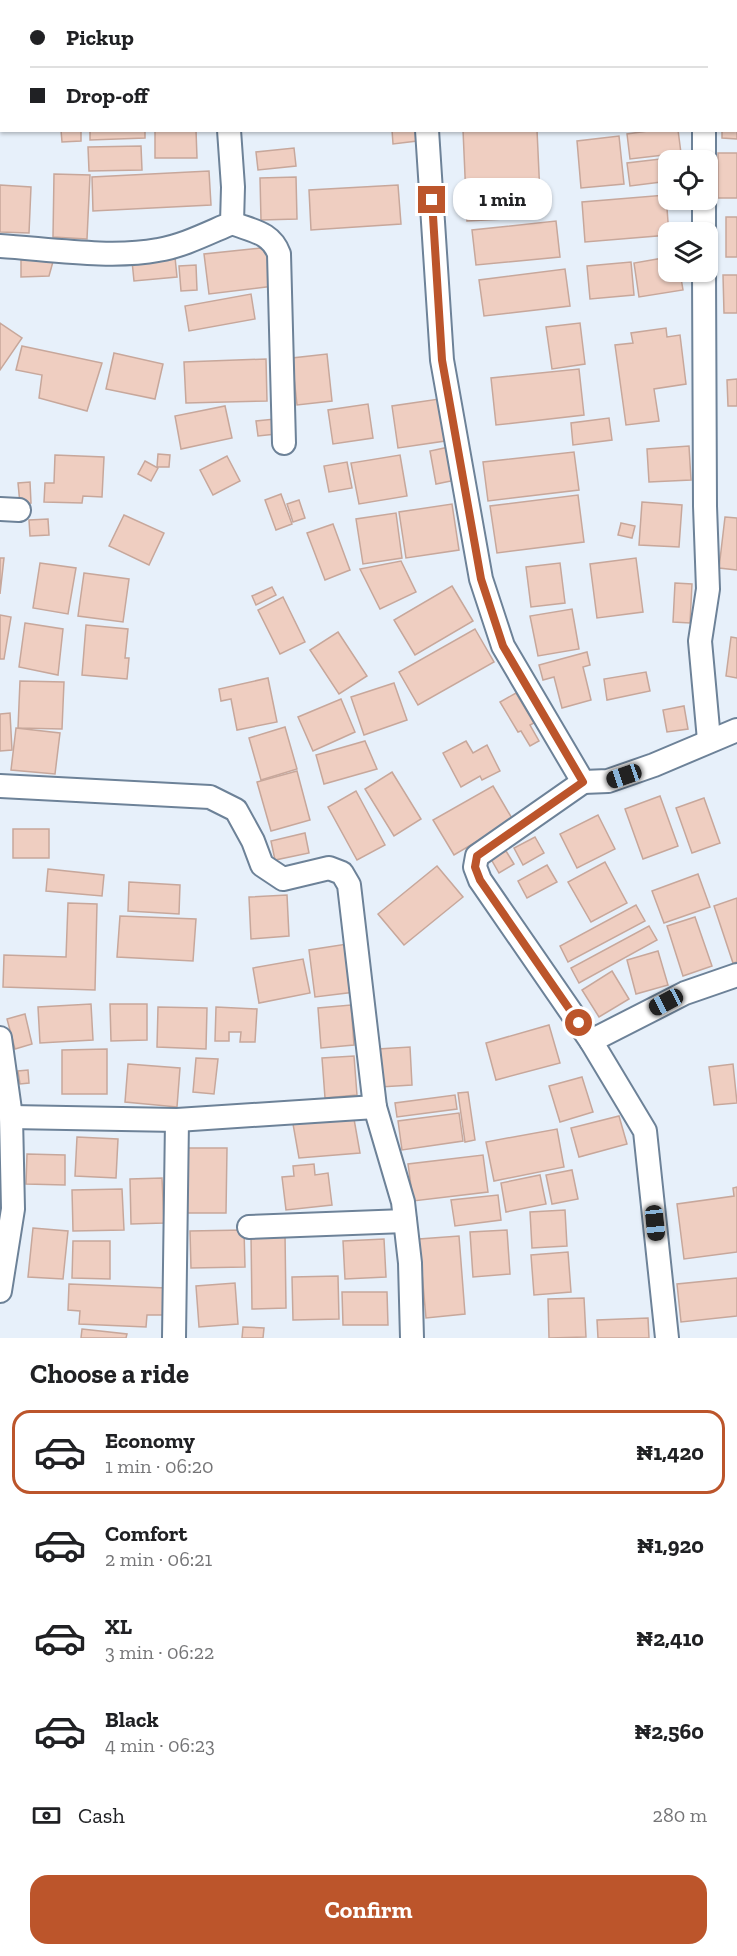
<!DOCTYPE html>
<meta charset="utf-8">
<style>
:root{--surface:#fff;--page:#f2f2f2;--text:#202124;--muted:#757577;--line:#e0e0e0;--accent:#bc552b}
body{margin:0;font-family:"Zilla Slab",serif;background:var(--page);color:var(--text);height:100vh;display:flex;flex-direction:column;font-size:22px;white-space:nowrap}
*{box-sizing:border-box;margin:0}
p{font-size:20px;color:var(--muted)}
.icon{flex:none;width:33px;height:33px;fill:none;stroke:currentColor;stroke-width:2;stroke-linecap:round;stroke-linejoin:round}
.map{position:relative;height:1338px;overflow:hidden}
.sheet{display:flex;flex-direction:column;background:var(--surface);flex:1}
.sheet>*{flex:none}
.guide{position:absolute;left:0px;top:0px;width:738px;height:132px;box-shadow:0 2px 4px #0004;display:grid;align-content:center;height:132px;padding:0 30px;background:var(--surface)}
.controls{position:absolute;left:658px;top:150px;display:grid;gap:12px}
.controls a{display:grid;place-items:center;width:60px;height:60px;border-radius:12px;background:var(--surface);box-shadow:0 2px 4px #0004;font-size:30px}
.end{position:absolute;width:27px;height:27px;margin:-14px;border:8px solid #bc552b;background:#fff;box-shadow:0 0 0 3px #fff}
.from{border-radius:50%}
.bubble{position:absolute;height:42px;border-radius:18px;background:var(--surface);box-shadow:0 2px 4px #0004;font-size:20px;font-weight:700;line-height:42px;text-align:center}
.car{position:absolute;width:18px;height:36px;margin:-18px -9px;border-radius:8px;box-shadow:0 0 4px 2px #0007;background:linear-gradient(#222 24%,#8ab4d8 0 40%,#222 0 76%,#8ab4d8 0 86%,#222 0)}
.guide b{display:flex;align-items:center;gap:21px;height:57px;font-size:22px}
.guide b+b{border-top:2px solid var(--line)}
.guide i{width:15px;height:15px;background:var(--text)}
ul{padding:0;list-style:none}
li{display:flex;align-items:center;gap:18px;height:84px;margin:0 12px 9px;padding:0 18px;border:3px solid transparent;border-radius:18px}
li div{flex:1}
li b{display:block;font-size:22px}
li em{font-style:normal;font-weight:700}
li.on{border-color:var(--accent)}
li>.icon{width:54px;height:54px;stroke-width:1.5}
h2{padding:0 30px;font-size:27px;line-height:72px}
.pay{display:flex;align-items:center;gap:15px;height:66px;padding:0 30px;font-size:22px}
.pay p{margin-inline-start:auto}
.action{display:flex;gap:12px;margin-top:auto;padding:12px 30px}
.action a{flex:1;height:69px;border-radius:18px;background:var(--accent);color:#fff;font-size:24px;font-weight:700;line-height:69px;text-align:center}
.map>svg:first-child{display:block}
.building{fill:#efcec1;stroke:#c7a79b;stroke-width:1.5}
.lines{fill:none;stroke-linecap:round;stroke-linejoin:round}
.minor-casing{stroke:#6d8298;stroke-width:26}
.minor{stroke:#fff;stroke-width:22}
.route{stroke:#bc552b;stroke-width:8}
</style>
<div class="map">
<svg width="737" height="1338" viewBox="0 0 737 1338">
<rect width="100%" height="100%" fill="#e7f0fa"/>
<!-- building -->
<g class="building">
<rect x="139" y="0" width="51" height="2"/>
<polygon points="601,0 667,0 601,2"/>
<polygon points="737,98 737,139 722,138 722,130 736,130"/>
<polygon points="61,130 81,130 81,141 62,142"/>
<polygon points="90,130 145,130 145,138 90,140"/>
<polygon points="155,130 196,130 197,158 155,158"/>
<polygon points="392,130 416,130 417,141 393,144"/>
<polygon points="463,130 537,130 541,217 467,221"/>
<polygon points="655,130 678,130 681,153 630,159 627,134"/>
<polygon points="619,136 624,184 581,188 577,141"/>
<polygon points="141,146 142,170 89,171 88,147"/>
<polygon points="294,148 296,166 258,170 256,152"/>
<rect x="718" y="153" width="19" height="45"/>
<polygon points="677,157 677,160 669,160 669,181 630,186 627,163"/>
<polygon points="209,171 211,205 93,211 92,177"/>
<polygon points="54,174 90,175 87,239 53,237"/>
<polygon points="296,177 297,219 261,220 260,178"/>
<polygon points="0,185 31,187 29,233 0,232"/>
<polygon points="398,185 401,224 311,230 309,190"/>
<polygon points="666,195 669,235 585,242 582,202"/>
<rect x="726" y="217" width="11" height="40"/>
<polygon points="556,221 560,257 476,265 472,230"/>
<polygon points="270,247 274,286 209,294 204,254"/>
<polygon points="175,257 177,277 134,281 132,261"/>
<polygon points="669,257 669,272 680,272 683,290 639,297 634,263"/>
<polygon points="54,258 49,276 21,277 21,260"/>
<polygon points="631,262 634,295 590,299 587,266"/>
<polygon points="196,265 197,290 181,291 179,266"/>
<polygon points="565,269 570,306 484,316 479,280"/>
<polygon points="723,275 737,275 737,313 724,313"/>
<polygon points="251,294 255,319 189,331 185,306"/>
<polygon points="0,323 22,338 0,370"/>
<polygon points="580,323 585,364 552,369 546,327"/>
<polygon points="666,328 667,337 680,335 686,384 654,389 659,421 626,425 615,345 633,343 631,333"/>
<polygon points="22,346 102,363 87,411 39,398 42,375 16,370"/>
<polygon points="114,353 163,364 155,399 106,389"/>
<polygon points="327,354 332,401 297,405 292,358"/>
<polygon points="266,359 267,401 186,403 184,362"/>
<polygon points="579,369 584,415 496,425 491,378"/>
<polygon points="737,379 737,406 728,406 727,380"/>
<polygon points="439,399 445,441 398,448 392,406"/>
<polygon points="368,404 373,438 333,444 328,410"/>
<polygon points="225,406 232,438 181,449 175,416"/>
<polygon points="609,418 612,440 573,445 571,423"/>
<polygon points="275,419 276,434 258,436 256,421"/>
<polygon points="689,446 691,480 649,482 647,449"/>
<polygon points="449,447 456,480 436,484 430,451"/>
<polygon points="574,452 579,490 488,501 483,462"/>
<polygon points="158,454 170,455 169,467 157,467"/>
<polygon points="55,455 104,457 102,497 83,496 82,503 44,502 45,483 54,483"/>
<polygon points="400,455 407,496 359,504 351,463"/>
<polygon points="227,456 240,481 213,495 200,470"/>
<polygon points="145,461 158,468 151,481 138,474"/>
<polygon points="347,462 352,488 329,492 324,466"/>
<polygon points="30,482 31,503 20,504 18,483"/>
<polygon points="281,494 292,524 276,530 265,500"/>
<polygon points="578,495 584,542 497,553 490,506"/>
<polygon points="299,500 305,518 293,522 287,504"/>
<polygon points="642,502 682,505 679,547 639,545"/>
<polygon points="452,504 459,550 406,558 399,512"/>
<polygon points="396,513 402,558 363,564 356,519"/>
<polygon points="124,515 164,533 149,565 109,546"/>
<polygon points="725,517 737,518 737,570 719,568"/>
<polygon points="48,519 49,535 30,536 29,520"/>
<polygon points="621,523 635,526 632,538 618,535"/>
<polygon points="333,524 350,570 325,580 307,533"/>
<polygon points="0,558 4,558 0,594"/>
<polygon points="636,558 643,612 597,618 590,564"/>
<polygon points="401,561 416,592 380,609 360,569"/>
<polygon points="40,563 76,568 68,614 33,608"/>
<polygon points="560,563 565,603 531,607 526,567"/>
<polygon points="84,573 129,579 123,622 78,616"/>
<polygon points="675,583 692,584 690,623 673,622"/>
<polygon points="452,586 473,621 415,655 394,620"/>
<polygon points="272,587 276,595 256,605 252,596"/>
<polygon points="283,597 305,642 280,654 258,610"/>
<polygon points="572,609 579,649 538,656 530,616"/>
<polygon points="0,615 11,617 4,659 0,659"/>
<polygon points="25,623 63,629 58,675 19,667"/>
<polygon points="86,625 128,629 125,658 129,658 127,679 82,675"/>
<polygon points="475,629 494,662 418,705 399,672"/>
<polygon points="338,632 367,676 339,694 310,650"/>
<polygon points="731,637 737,638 737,678 726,676"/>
<polygon points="587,652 590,665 583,667 591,700 562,708 554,677 543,680 539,665"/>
<polygon points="646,672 650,691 607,700 604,679"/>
<polygon points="268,678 277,722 237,730 231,699 221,701 219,689"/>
<polygon points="20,681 64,682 62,729 18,728"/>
<polygon points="394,683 407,720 364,735 351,697"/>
<polygon points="516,693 534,723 530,725 539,741 530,746 521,731 518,732 500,702"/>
<polygon points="341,699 355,732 313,751 298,717"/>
<polygon points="684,706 688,729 667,732 663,710"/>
<polygon points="10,713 12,750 0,751 0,714"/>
<polygon points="285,727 297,769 261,780 249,738"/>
<polygon points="16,728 60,733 55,774 11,770"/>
<polygon points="365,741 377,769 324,784 316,755"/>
<polygon points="466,741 473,753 487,745 500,771 482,780 480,776 461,787 443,753"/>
<polygon points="297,771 310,820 271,831 257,782"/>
<polygon points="392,772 421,819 394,836 365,789"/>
<polygon points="493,786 513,820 454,855 433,820"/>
<polygon points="356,791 385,845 357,860 328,807"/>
<polygon points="660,796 678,846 643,859 625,809"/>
<polygon points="704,798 720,843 692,853 676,808"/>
<polygon points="598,815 615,849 577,868 560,834"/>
<rect x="13" y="829" width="36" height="29"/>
<polygon points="305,833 309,853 275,860 271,841"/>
<polygon points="535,837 544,853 523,865 514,848"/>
<polygon points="506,851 514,864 499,873 491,859"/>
<polygon points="605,862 627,903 591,922 568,882"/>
<polygon points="547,865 557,882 527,898 518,881"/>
<polygon points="437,866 463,897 404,945 378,914"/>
<polygon points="48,869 104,875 102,896 46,891"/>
<polygon points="698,874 710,907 664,923 652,891"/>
<polygon points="129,882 180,885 179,914 128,911"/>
<polygon points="287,895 289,936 251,939 249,897"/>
<polygon points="737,898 737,962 733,963 714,906"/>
<polygon points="68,903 97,904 95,990 3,987 4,955 66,957"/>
<polygon points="636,905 645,921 568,962 560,946"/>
<polygon points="120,916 196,919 193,961 117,957"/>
<polygon points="695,917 712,966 683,976 667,926"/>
<polygon points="649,926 657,940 579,983 571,968"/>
<polygon points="347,944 355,992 315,997 309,950"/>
<polygon points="658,951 668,985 636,994 627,960"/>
<polygon points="303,959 310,993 259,1003 253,968"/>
<polygon points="612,971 629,999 599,1017 582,990"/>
<polygon points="91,1004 93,1040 40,1043 38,1007"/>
<polygon points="110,1004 147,1004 147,1040 111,1041"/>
<polygon points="351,1005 354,1045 321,1048 318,1008"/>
<polygon points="158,1007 207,1008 206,1049 157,1047"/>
<polygon points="216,1007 257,1009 255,1042 240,1042 241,1032 229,1032 229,1041 215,1041"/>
<polygon points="25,1014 32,1044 15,1049 7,1019"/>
<polygon points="549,1025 560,1063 496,1080 486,1043"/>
<polygon points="410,1047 412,1085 380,1087 378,1049"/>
<polygon points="107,1049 107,1094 62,1094 62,1050"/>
<polygon points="354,1056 357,1095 325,1098 322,1058"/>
<polygon points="196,1058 218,1059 214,1094 193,1092"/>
<polygon points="128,1064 180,1068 177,1107 125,1102"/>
<polygon points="733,1064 737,1103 714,1105 709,1067"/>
<polygon points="28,1070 29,1083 20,1084 18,1071"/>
<polygon points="582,1077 593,1112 560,1122 549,1086"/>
<polygon points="468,1092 475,1140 465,1142 458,1093"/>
<polygon points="455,1095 457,1109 397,1117 395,1103"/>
<polygon points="459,1113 463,1141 402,1150 398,1121"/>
<polygon points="619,1116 627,1144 579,1157 571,1128"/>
<polygon points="354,1119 360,1153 299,1158 293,1124"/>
<polygon points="557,1129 564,1167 494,1181 486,1142"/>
<polygon points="77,1137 118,1139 116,1178 75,1176"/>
<polygon points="186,1148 227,1148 226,1213 185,1213"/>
<polygon points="27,1154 65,1155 65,1185 26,1184"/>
<polygon points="483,1155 488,1192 413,1201 408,1164"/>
<polygon points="314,1164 315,1175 328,1173 332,1205 286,1210 282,1177 294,1176 293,1166"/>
<polygon points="572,1170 578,1199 552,1204 546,1175"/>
<polygon points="540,1175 546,1204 506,1212 501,1183"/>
<polygon points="162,1178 164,1223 131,1224 130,1179"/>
<polygon points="737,1187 737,1252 684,1259 677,1204 734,1196 733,1188"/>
<polygon points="122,1189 124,1230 73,1231 72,1190"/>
<polygon points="498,1195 501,1220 455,1226 451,1200"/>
<polygon points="565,1210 567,1246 532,1248 530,1212"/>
<polygon points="33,1228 68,1231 63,1279 28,1277"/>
<polygon points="244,1230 245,1267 191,1268 190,1231"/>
<polygon points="507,1230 510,1274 473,1277 470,1232"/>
<polygon points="285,1233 286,1308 252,1309 251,1235"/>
<polygon points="459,1236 465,1314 426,1318 419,1239"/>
<polygon points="384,1239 386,1277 345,1279 343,1241"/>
<polygon points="73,1241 110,1241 110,1279 72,1278"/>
<polygon points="568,1252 571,1292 534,1295 531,1255"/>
<polygon points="338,1276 339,1319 293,1320 292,1277"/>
<polygon points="737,1278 737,1316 681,1322 677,1284"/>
<polygon points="235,1283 238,1324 199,1327 196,1286"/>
<polygon points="69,1284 166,1288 164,1315 147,1315 146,1327 79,1324 80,1311 68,1310"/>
<polygon points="342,1292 387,1292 388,1325 343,1325"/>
<polygon points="584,1298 586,1337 549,1338 548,1299"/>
<polygon points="648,1318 649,1338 598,1338 597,1320"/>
<polygon points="243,1327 264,1328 263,1338 242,1338"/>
<polygon points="82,1329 127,1334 126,1338 81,1338"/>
</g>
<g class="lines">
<defs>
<g id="minor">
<polyline points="219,0 219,2"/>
<polyline points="703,0 703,2"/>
<polyline points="432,2 432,0"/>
<polyline points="427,130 442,360 481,579 503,646 583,782 608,781 654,765 737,730"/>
<polyline points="704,130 704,160"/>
<polyline points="704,200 704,232"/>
<path d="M232,223C252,231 271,232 279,254L284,443"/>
<path d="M0,246C48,249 111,259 158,250C183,246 208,233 232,223L233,187L229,130"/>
<polyline points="704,272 705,506 708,589 700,641 709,740"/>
<polyline points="0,509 19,510"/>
<polyline points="583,782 477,856 475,867 480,880 591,1041 645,1131 667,1338"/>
<polyline points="0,786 210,797 236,810 253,841 262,865 283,879 329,868 342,873 349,885 375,1107 403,1202 410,1263 412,1338"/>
<polyline points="0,1038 11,1117 13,1209 0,1291"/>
<polyline points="591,1041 685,993 737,975"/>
<polyline points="11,1117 177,1120 375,1107"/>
<polyline points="249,1227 405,1221"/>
<polyline points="174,1338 177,1120"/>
</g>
</defs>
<!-- minor casing -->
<use href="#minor" class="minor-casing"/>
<!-- minor -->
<use href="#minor" class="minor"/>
</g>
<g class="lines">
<!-- route -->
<polyline class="route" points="432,200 442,360 481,579 503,646 583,782 477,856 475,867 480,880 579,1023"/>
</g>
</svg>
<div class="controls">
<a><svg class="icon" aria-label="locate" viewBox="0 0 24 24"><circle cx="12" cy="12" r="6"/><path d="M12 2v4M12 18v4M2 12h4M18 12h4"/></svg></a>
<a><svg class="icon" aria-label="layers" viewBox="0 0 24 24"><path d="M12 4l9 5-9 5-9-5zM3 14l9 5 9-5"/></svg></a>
</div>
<i class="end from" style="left:579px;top:1023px"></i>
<i class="end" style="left:432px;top:200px"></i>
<div class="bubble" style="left:453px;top:178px;width:99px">1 min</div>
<i class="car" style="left:624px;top:776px;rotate:251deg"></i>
<i class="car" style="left:666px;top:1002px;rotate:242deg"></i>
<i class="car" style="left:655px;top:1223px;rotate:174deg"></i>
<div class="guide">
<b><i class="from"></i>Pickup</b>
<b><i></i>Drop-off</b>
</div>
</div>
<section class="sheet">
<h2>Choose a ride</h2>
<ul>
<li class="on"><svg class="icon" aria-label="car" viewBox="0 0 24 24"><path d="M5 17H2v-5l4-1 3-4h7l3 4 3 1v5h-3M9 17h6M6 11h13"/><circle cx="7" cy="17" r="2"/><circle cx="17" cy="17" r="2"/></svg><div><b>Economy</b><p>1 min · 06:20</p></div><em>₦1,420</em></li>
<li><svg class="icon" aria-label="car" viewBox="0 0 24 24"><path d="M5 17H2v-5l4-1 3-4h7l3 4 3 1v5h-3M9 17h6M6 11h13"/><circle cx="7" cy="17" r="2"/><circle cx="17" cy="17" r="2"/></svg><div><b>Comfort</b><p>2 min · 06:21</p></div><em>₦1,920</em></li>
<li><svg class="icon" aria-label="car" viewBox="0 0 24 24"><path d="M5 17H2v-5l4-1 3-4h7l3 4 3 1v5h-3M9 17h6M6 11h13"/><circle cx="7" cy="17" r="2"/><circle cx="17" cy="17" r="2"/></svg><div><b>XL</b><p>3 min · 06:22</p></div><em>₦2,410</em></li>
<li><svg class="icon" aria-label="car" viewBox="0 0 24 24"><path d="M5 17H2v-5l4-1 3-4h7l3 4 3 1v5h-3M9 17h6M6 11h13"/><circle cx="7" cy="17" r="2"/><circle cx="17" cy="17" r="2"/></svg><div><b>Black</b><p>4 min · 06:23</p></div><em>₦2,560</em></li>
</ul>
<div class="pay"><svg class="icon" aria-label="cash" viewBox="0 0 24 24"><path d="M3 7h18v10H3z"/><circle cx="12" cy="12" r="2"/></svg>Cash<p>280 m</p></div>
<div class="action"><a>Confirm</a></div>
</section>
